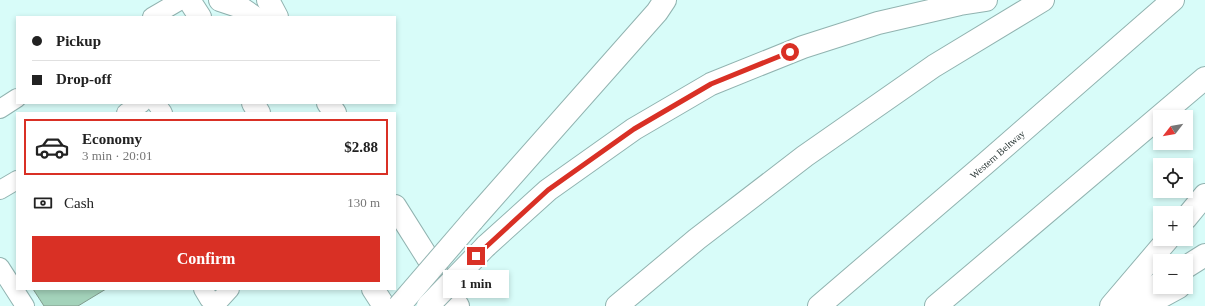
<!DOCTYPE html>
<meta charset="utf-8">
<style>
:root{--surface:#fff;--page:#f2f2f2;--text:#222;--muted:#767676;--line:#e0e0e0;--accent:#d93025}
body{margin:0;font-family:Georgia,serif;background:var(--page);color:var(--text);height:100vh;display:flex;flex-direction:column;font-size:15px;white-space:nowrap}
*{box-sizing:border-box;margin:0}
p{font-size:13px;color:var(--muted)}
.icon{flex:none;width:22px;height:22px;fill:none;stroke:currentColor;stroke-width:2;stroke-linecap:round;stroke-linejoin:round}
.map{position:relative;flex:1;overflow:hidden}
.drawer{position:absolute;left:16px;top:112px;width:380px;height:178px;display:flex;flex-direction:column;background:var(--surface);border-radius:0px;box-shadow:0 2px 6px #0003}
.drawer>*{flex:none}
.top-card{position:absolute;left:16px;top:16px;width:380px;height:88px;border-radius:0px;box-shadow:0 2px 6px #0003;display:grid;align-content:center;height:88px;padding:0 16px;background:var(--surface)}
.needle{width:26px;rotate:239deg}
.buttons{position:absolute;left:1153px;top:110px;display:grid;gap:8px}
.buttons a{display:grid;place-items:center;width:40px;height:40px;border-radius:0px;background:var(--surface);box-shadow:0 2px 6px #0003;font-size:20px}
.end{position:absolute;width:18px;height:18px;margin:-9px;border:5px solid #d93025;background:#fff;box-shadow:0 0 0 2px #fff}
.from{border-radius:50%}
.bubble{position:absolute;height:28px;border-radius:0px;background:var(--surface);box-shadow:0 2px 6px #0003;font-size:13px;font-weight:700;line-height:28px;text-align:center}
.top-card b{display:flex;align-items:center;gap:14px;height:38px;font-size:15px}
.top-card b+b{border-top:1px solid var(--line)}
.top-card i{width:10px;height:10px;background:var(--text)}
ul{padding:7px 0 0;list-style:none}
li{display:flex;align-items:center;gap:12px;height:56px;margin:0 8px 6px;padding:0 8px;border:2px solid transparent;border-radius:0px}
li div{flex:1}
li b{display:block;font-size:15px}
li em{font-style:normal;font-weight:700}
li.active{border-color:var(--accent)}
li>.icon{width:36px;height:36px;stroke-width:1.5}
.pay{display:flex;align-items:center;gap:10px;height:44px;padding:0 16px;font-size:15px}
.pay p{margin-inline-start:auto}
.button{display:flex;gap:8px;margin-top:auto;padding:8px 16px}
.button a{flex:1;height:46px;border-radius:0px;background:var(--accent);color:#fff;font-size:16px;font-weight:700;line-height:46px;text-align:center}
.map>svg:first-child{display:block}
.building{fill:#a3d2ba;stroke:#809b8d}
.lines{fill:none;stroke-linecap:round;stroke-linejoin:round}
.minor-casing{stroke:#91b3b0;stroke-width:20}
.highway-casing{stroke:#91b3b0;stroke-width:24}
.minor{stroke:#fff;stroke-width:18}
.highway{stroke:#fff;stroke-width:22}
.highway-bridge-casing{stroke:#91b3b0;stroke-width:24;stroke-linecap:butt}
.highway-bridge{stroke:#fff;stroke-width:22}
.route{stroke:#d93025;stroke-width:5}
.labels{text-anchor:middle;stroke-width:3;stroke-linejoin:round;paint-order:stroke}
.street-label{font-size:10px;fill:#2d3a39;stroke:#fff}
</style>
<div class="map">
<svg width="1205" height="306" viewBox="0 0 1205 306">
<rect width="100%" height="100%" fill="#d8fcf9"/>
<!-- building -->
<polygon class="building" points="33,289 106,289 78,306 44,306"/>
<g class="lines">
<defs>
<g id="minor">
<polyline points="152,17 181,0"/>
<polyline points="156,103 163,113"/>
<polyline points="0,109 17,98"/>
<polyline points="126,113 142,103"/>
<polyline points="0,190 17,180"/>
<polyline points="0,267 25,306"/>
<polyline points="203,289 209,299 219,301 230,289"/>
</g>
<g id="highway">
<polyline points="189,0 200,17"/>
<polyline points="220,0 238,6 254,17"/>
<polyline points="268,0 277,17"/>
<polyline points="253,103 259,113"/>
<polyline points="328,103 335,113"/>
<polyline points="395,206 458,306"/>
<polyline points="1186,218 1205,195"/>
<polyline points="473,220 657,12 665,0"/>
<polyline points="486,246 548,190 634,129 711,84 803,47 878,23 960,4 986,0"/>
<polyline points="1186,267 1205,255"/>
<polyline points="373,289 384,306"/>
<polyline points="1148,304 1179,287"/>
<polyline points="617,306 697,239 805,156 934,66 1043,0"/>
<polyline points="819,306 986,163 1173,0"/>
<polyline points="936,306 1205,78"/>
<polyline points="1111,306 1168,239"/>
<polyline points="1124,306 1160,283"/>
</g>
</defs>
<!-- minor casing -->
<use href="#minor" class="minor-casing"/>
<!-- highway casing -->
<use href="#highway" class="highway-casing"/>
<!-- minor -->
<use href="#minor" class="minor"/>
<!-- highway -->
<use href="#highway" class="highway"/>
<defs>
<g id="highway-bridge">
<polyline points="399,306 473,220"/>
<polyline points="428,306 486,246"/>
</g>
</defs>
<!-- highway-bridge casing -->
<use href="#highway-bridge" class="highway-bridge-casing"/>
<!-- highway-bridge -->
<use href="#highway-bridge" class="highway-bridge"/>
</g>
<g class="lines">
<!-- route -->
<polyline class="route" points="476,256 548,190 634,129 711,84 790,52"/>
</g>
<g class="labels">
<!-- street labels -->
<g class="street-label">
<text transform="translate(997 154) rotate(-41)" y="4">Western Beltway</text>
</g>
</g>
</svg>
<div class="buttons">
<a><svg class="needle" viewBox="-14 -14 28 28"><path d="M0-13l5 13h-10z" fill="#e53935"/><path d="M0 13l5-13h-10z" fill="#767676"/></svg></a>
<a><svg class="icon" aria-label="locate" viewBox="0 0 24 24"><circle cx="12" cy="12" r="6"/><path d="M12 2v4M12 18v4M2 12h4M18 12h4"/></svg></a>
<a>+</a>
<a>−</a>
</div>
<i class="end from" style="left:790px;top:52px"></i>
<i class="end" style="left:476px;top:256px"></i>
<div class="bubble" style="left:443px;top:270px;width:66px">1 min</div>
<div class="top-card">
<b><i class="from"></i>Pickup</b>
<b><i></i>Drop-off</b>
</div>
<section class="drawer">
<ul>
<li class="active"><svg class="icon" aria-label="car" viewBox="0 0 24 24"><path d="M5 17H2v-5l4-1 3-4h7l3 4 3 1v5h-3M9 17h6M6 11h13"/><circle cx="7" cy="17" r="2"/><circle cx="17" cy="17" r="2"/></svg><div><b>Economy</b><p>3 min · 20:01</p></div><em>$2.88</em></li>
</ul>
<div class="pay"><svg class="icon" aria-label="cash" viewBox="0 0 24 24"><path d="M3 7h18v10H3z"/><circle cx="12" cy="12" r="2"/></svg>Cash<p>130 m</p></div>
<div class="button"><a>Confirm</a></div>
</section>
</div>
